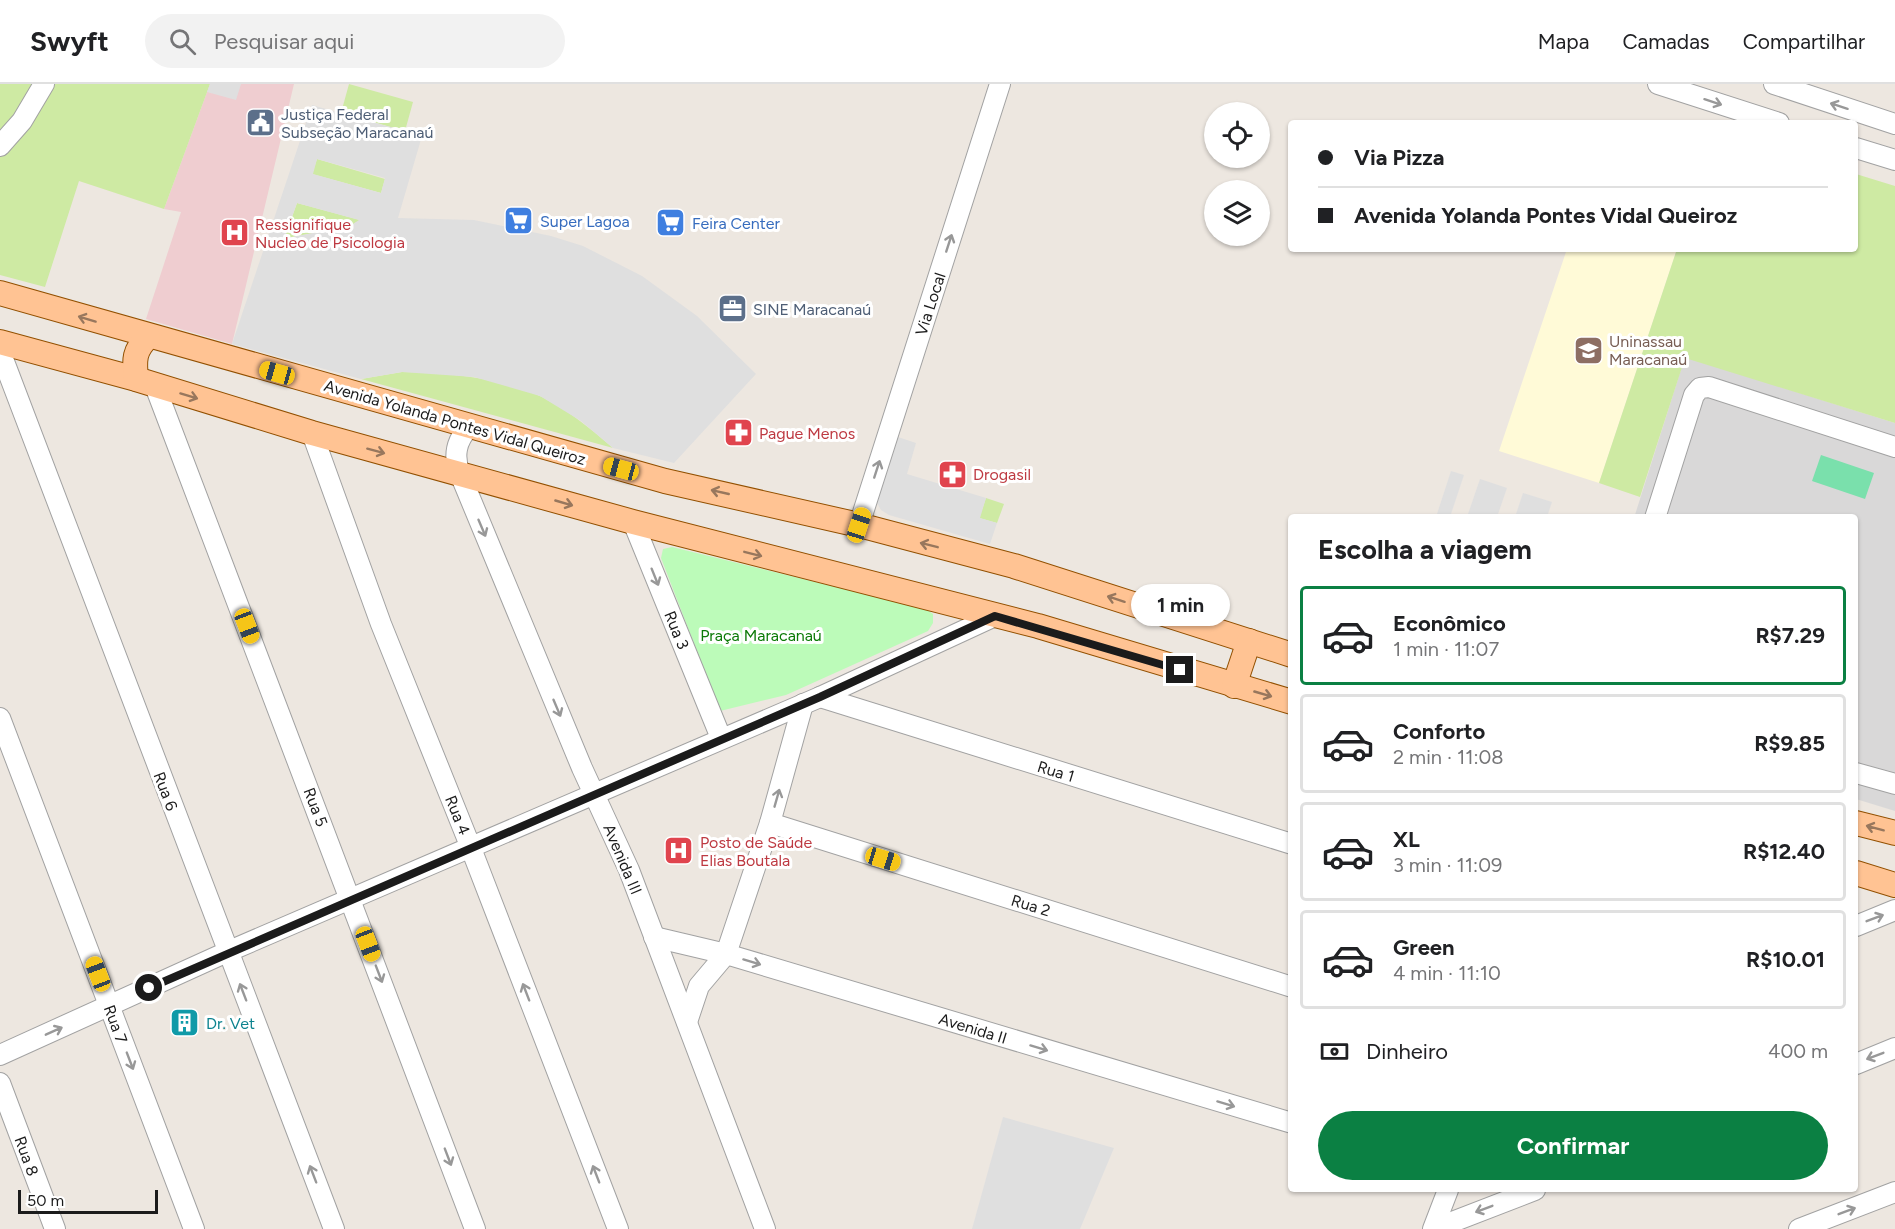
<!DOCTYPE html>
<html lang="pt">
<meta charset="utf-8">
<style>
:root{--surface:#fff;--page:#f2f2f2;--text:#202124;--muted:#757577;--line:#e0e0e0;--accent:#0b8043}
body{margin:0;font-family:Figtree,sans-serif;background:var(--page);color:var(--text);height:100vh;display:flex;flex-direction:column;font-size:22px;white-space:nowrap}
*{box-sizing:border-box;margin:0}
p{font-size:20px;color:var(--muted)}
.icon{flex:none;width:33px;height:33px;fill:none;stroke:currentColor;stroke-width:2;stroke-linecap:round;stroke-linejoin:round}
.map{position:relative;flex:1;overflow:hidden}
.side{position:absolute;left:1288px;top:430px;width:570px;height:678px;display:flex;flex-direction:column;background:var(--surface);border-radius:6px;box-shadow:0 2px 4px #0004}
.side>*{flex:none}
.guide{position:absolute;left:1288px;top:36px;width:570px;height:132px;border-radius:6px;box-shadow:0 2px 4px #0004;display:grid;align-content:center;height:132px;padding:0 30px;background:var(--surface)}
.tools{position:absolute;left:1204px;top:18px;display:grid;gap:12px}
.tools a{display:grid;place-items:center;width:66px;height:66px;border-radius:50%;background:var(--surface);box-shadow:0 2px 4px #0004;font-size:30px}
.scale{position:absolute;left:18px;bottom:15px;width:140px;box-sizing:border-box;padding-left:6px;border:3px solid #1b1b1b;border-top:0;font-size:16px;line-height:21px;white-space:nowrap;color:#1b1b1b;-webkit-text-stroke:4px #fff;paint-order:stroke}
.end{position:absolute;width:27px;height:27px;margin:-14px;border:8px solid #1b1b1b;background:#fff;box-shadow:0 0 0 3px #fff}
.from{border-radius:50%}
.bubble{position:absolute;height:42px;border-radius:21px;background:var(--surface);box-shadow:0 2px 4px #0004;font-size:20px;font-weight:700;line-height:42px;text-align:center}
.car{position:absolute;width:18px;height:36px;margin:-18px -9px;border-radius:8px;box-shadow:0 0 4px 2px #0007;background:linear-gradient(#f5c518 24%,#345 0 40%,#f5c518 0 76%,#345 0 86%,#f5c518 0)}
.guide b{display:flex;align-items:center;gap:21px;height:57px;font-size:22px}
.guide b+b{border-top:2px solid var(--line)}
.guide i{width:15px;height:15px;background:var(--text)}
ul{padding:0;list-style:none}
li{display:flex;align-items:center;gap:18px;height:99px;margin:0 12px 9px;padding:0 18px;border:3px solid var(--line);border-radius:6px}
li div{flex:1}
li b{display:block;font-size:22px}
li em{font-style:normal;font-weight:700}
li.active{border-color:var(--accent)}
li>.icon{width:54px;height:54px;stroke-width:1.5}
h2{padding:0 30px;font-size:27px;line-height:72px}
.pay{display:flex;align-items:center;gap:15px;height:66px;padding:0 30px;font-size:22px}
.pay p{margin-inline-start:auto}
.cta{display:flex;gap:12px;margin-top:auto;padding:12px 30px}
.cta a{flex:1;height:69px;border-radius:36px;background:var(--accent);color:#fff;font-size:24px;font-weight:700;line-height:69px;text-align:center}
header{display:flex;align-items:center;gap:36px;box-sizing:border-box;height:84px;padding:0 30px;background:var(--surface);border-bottom:2px solid var(--line)}
header strong{font-size:28px}
nav{display:flex;gap:33px;margin-inline-start:auto;font-size:21px}
.search{width:420px;height:54px;background:var(--page);display:flex;align-items:center;gap:15px;box-sizing:border-box;padding:0 21px;border-radius:33px;color:var(--muted);font-size:22px}
.map>svg:first-child{display:block}
.residential{fill:#d9d8d8}
.commercial{fill:#efcdd0}
.education{fill:#fffad7}
.grass{fill:#ceeaa3}
.park{fill:#bcfbb9}
.pitch{fill:#7ae0ac}
.parking{fill:#dfdfdf;fill-rule:evenodd}
.lines{fill:none;stroke-linecap:round;stroke-linejoin:round}
.minor-casing{stroke:#a2a2a2;stroke-width:22}
.major-casing{stroke:#925000;stroke-width:26}
.minor{stroke:#fff;stroke-width:20}
.major{stroke:#ffc393;stroke-width:24}
.oneway{stroke:#989898}
.oneway2{stroke:#98775d}
.route{stroke:#1b1b1b;stroke-width:8}
.labels{text-anchor:middle;stroke-width:6;stroke-linejoin:round;paint-order:stroke}
.service-label{font-size:16px;fill:#4e5e75;stroke:#fff;text-anchor:start}
.shop-label{font-size:16px;fill:#366cbe;stroke:#fff;text-anchor:start}
.health-label{font-size:16px;fill:#be3a42;stroke:#fff;text-anchor:start}
.street-label{font-size:16px;fill:#1b1b1b;stroke:#fff}
.education-label{font-size:16px;fill:#785e54;stroke:#fff;text-anchor:start}
.park-label{font-size:16px;fill:#0c7a07;stroke:#fff}
.culture-label{font-size:16px;fill:#0d838f;stroke:#fff;text-anchor:start}
</style>
<header>
<strong>Swyft</strong>
<div class="search"><svg class="icon" aria-label="search" viewBox="0 0 24 24"><circle cx="10" cy="10" r="6"/><path d="M15 15l6 6"/></svg>Pesquisar aqui</div>
<nav><a>Mapa</a><a>Camadas</a><a>Compartilhar</a></nav>
</header>
<div class="map">
<svg width="1895" height="1145" viewBox="0 0 1895 1145">
<rect width="100%" height="100%" fill="#ede7e0"/>
<!-- residential -->
<polygon class="residential" points="1685,273 1895,339 1895,727 1856,715 1856,434 1634,434"/>
<!-- commercial -->
<polygon class="commercial" points="210,0 294,0 232,260 146,235 181,128 164,125"/>
<!-- education -->
<polygon class="education" points="1567,165 1677,165 1599,399 1499,367"/>
<!-- grass -->
<g class="grass">
<polygon points="0,0 210,0 164,125 79,97 45,203 0,191"/>
<polygon points="349,0 413,18 405,47 341,29"/>
<polygon points="317,75 385,95 381,109 312,90"/>
<polygon points="1856,90 1895,102 1895,339 1685,274 1640,413 1599,399 1677,165 1856,165"/>
<polygon points="297,119 360,136 350,142 287,154 286,150"/>
<path d="M402,288C446,289 502,293 542,313C568,326 591,345 613,364L361,295Z"/>
<polygon points="986,414 1004,420 997,439 979,434"/>
</g>
<!-- park -->
<polygon class="park" points="672,463 926,525 933,530 933,539 928,547 786,611 720,627 661,474 663,465"/>
<!-- pitch -->
<polygon class="pitch" points="1821,371 1874,389 1865,415 1812,397"/>
<!-- parking -->
<g class="parking">
<polygon points="210,0 241,0 236,16 207,8"/>
<path d="M312,21L422,52L398,134L474,136L551,152L583,162L642,192L697,232L756,290L674,379L613,364L581,337L540,312L474,293L402,288L361,295L232,260ZM317,75L385,94L381,109L313,90ZM297,119L359,136L350,142L287,154L286,149Z"/>
<polygon points="898,353 916,359 907,390 986,414 980,434 997,439 990,460 889,431 881,426 877,419"/>
<polygon points="1451,387 1464,391 1450,433 1436,433"/>
<polygon points="1480,395 1507,404 1497,433 1467,433"/>
<polygon points="1523,409 1552,418 1547,433 1515,433"/>
<polygon points="1003,1033 1114,1064 1080,1145 972,1145"/>
</g>
<g class="lines">
<defs>
<g id="minor">
<polyline points="1658,0 1779,39"/>
<polyline points="1774,0 1895,40"/>
<polyline points="0,62 22,37 44,0"/>
<polyline points="1856,64 1895,76"/>
<polyline points="0,267 334,1145"/>
<polyline points="155,302 475,1145"/>
<path d="M469,343C456,357 453,372 460,390L582,684L629,786L765,1145"/>
<polyline points="312,349 381,540 467,754 618,1145"/>
<polyline points="1655,434 1694,311 1700,304 1709,303 1895,363"/>
<polyline points="633,438 721,654"/>
<polyline points="859,441 1000,0"/>
<polyline points="820,613 1292,760"/>
<polyline points="0,634 194,1145"/>
<polyline points="1856,689 1895,700"/>
<polyline points="770,739 1292,903"/>
<polyline points="1856,842 1895,826"/>
<polyline points="654,853 726,870 1292,1039"/>
<polyline points="687,938 699,902 726,870 770,739 803,620"/>
<polyline points="0,971 227,868 820,613 995,532"/>
<polyline points="1856,980 1895,964"/>
<polyline points="0,999 55,1145"/>
<polyline points="1433,1145 1448,1106"/>
<polyline points="1434,1145 1535,1106"/>
<polyline points="1799,1145 1895,1108"/>
</g>
<g id="major">
<polyline points="0,209 665,397 859,441 1014,482 1292,571"/>
<polyline points="0,258 136,295 312,349 633,438 1038,542 1292,618"/>
<path d="M136,295C134,276 134,266 148,253"/>
<polyline points="1234,602 1249,557"/>
<polyline points="1856,739 1895,749"/>
<polyline points="1856,789 1895,801"/>
</g>
</defs>
<!-- minor casing -->
<use href="#minor" class="minor-casing"/>
<!-- major casing -->
<use href="#major" class="major-casing"/>
<!-- minor -->
<use href="#minor" class="minor"/>
<!-- major -->
<use href="#major" class="major"/>
</g>
<!-- one-way arrows -->
<defs><path id="oneway-shaft" d="M-6 0H5M1.5-3L5.5 0L1.5 3" fill="none" stroke-width="1.6" stroke-linecap="round" stroke-linejoin="round" transform="scale(1.5)"/></defs>
<g class="oneway">
<use href="#oneway-shaft" transform="translate(1713 18) rotate(18)"/>
<use href="#oneway-shaft" transform="translate(1839 22) rotate(-162)"/>
<use href="#oneway-shaft" transform="translate(949 159) rotate(-72)"/>
<use href="#oneway-shaft" transform="translate(877 385) rotate(-72)"/>
<use href="#oneway-shaft" transform="translate(482 444) rotate(67)"/>
<use href="#oneway-shaft" transform="translate(655 493) rotate(68)"/>
<use href="#oneway-shaft" transform="translate(557 624) rotate(67)"/>
<use href="#oneway-shaft" transform="translate(777 714) rotate(-74)"/>
<use href="#oneway-shaft" transform="translate(1875 834) rotate(-21)"/>
<use href="#oneway-shaft" transform="translate(752 878) rotate(17)"/>
<use href="#oneway-shaft" transform="translate(379 890) rotate(69)"/>
<use href="#oneway-shaft" transform="translate(243 908) rotate(-111)"/>
<use href="#oneway-shaft" transform="translate(526 908) rotate(-111)"/>
<use href="#oneway-shaft" transform="translate(54 947) rotate(-24)"/>
<use href="#oneway-shaft" transform="translate(1039 964) rotate(17)"/>
<use href="#oneway-shaft" transform="translate(1875 972) rotate(159)"/>
<use href="#oneway-shaft" transform="translate(130 977) rotate(69)"/>
<use href="#oneway-shaft" transform="translate(1226 1020) rotate(17)"/>
<use href="#oneway-shaft" transform="translate(448 1073) rotate(69)"/>
<use href="#oneway-shaft" transform="translate(313 1090) rotate(-111)"/>
<use href="#oneway-shaft" transform="translate(596 1090) rotate(-111)"/>
<use href="#oneway-shaft" transform="translate(1484 1125) rotate(159)"/>
<use href="#oneway-shaft" transform="translate(1847 1127) rotate(-21)"/>
</g>
<g class="oneway2">
<use href="#oneway-shaft" transform="translate(87 235) rotate(-163)"/>
<use href="#oneway-shaft" transform="translate(189 312) rotate(17)"/>
<use href="#oneway-shaft" transform="translate(376 367) rotate(15)"/>
<use href="#oneway-shaft" transform="translate(720 408) rotate(-167)"/>
<use href="#oneway-shaft" transform="translate(564 419) rotate(16)"/>
<use href="#oneway-shaft" transform="translate(929 461) rotate(-166)"/>
<use href="#oneway-shaft" transform="translate(753 470) rotate(14)"/>
<use href="#oneway-shaft" transform="translate(1116 515) rotate(-162)"/>
<use href="#oneway-shaft" transform="translate(1263 610) rotate(16)"/>
<use href="#oneway-shaft" transform="translate(1875 744) rotate(-165)"/>
</g>
<g class="lines">
<!-- route -->
<polyline class="route" points="149,904 820,613 995,532 1180,586"/>
</g>
<!-- icons -->
<defs>
<symbol id="civic-square" viewBox="-11 -11 22 22"><rect x="-9" y="-9" width="18" height="18" rx="4" fill="#5c6f8a" stroke="#fff"/><path d="M-.6-6.5H3V-4.5H.6V-3L4-1V1h2V6H-6V1h2V-1L-.6-3ZM-1.2 2.5V6h2.4V2.5Z" fill="#fff"/></symbol>
<symbol id="supermarket-square" viewBox="-11 -11 22 22"><rect x="-9" y="-9" width="18" height="18" rx="4" fill="#3f7fe0" stroke="#fff"/><path d="M-6-5.5h2.5l.6 2H6L4.5 2H-2.5L-4.4-4H-6ZM-1.5 3.2a1.3 1.3 0 1 0 .1 0ZM3 3.2a1.3 1.3 0 1 0 .1 0Z" fill="#fff"/></symbol>
<symbol id="hospital-square" viewBox="-11 -11 22 22"><rect x="-9" y="-9" width="18" height="18" rx="4" fill="#e0444e" stroke="#fff"/><path d="M-5-5h3v3.5h4V-5h3V5h-3V1.5h-4V5h-3Z" fill="#fff"/></symbol>
<symbol id="office-square" viewBox="-11 -11 22 22"><rect x="-9" y="-9" width="18" height="18" rx="4" fill="#5c6f8a" stroke="#fff"/><path d="M-6-3h4V-5.5h4V-3h4V5H-6ZM-1-4.5V-3h2v-1.5ZM-6 0V1H6V0Z" fill="#fff"/></symbol>
<symbol id="university-square" viewBox="-11 -11 22 22"><rect x="-9" y="-9" width="18" height="18" rx="4" fill="#8d6e63" stroke="#fff"/><path d="M0-5L7-2L0 1L-7-2ZM-4 1L0 2.5L4 1V4Q0 6-4 4Z" fill="#fff"/></symbol>
<symbol id="pharmacy-square" viewBox="-11 -11 22 22"><rect x="-9" y="-9" width="18" height="18" rx="4" fill="#e0444e" stroke="#fff"/><path d="M-2-6h4v4h4v4h-4v4h-4v-4h-4v-4h4Z" fill="#fff"/></symbol>
<symbol id="building-square" viewBox="-11 -11 22 22"><rect x="-9" y="-9" width="18" height="18" rx="4" fill="#0f9aa8" stroke="#fff"/><path d="M-4-6H4V6H1V3H-1V6H-4ZM-2.5-4.3h1.7v1.8h-1.7ZM.8-4.3h1.7v1.8H.8ZM-2.5-1h1.7V.8h-1.7ZM.8-1h1.7V.8H.8Z" fill="#fff"/></symbol>
</defs>
<g fill-rule="evenodd">
<use href="#civic-square" x="244" y="22" width="33" height="33"/>
<use href="#supermarket-square" x="502" y="120" width="33" height="33"/>
<use href="#supermarket-square" x="654" y="122" width="33" height="33"/>
<use href="#hospital-square" x="218" y="132" width="33" height="33"/>
<use href="#office-square" x="716" y="208" width="33" height="33"/>
<use href="#university-square" x="1572" y="250" width="33" height="33"/>
<use href="#pharmacy-square" x="722" y="332" width="33" height="33"/>
<use href="#pharmacy-square" x="936" y="374" width="33" height="33"/>
<use href="#hospital-square" x="662" y="750" width="33" height="33"/>
<use href="#building-square" x="168" y="922" width="33" height="33"/>
</g>
<g class="labels">
<!-- service labels -->
<g class="service-label">
<text x="281" y="36">Justiça Federal<tspan x="281" dy="18">Subseção Maracanaú</tspan></text>
<text x="753" y="231">SINE Maracanaú</text>
</g>
<!-- shop labels -->
<g class="shop-label">
<text x="540" y="143">Super Lagoa</text>
<text x="692" y="145">Feira Center</text>
</g>
<!-- health labels -->
<g class="health-label">
<text x="255" y="146">Ressignifique<tspan x="255" dy="18">Nucleo de Psicologia</tspan></text>
<text x="759" y="355">Pague Menos</text>
<text x="973" y="396">Drogasil</text>
<text x="700" y="764">Posto de Saúde<tspan x="700" dy="18">Elias Boutala</tspan></text>
</g>
<!-- street labels -->
<g class="street-label">
<text transform="translate(930 220) rotate(-72)" y="6">Via Local</text>
<text transform="translate(455 338) rotate(16)" y="6">Avenida Yolanda Pontes Vidal Queiroz</text>
<text transform="translate(677 546) rotate(68)" y="6">Rua 3</text>
<text transform="translate(1056 687) rotate(17)" y="6">Rua 1</text>
<text transform="translate(166 707) rotate(69)" y="6">Rua 6</text>
<text transform="translate(316 723) rotate(69)" y="6">Rua 5</text>
<text transform="translate(458 731) rotate(68)" y="6">Rua 4</text>
<text transform="translate(623 775) rotate(67)" y="6">Avenida III</text>
<text transform="translate(1031 821) rotate(17)" y="6">Rua 2</text>
<text transform="translate(116 940) rotate(70)" y="6">Rua 7</text>
<text transform="translate(973 944) rotate(17)" y="6">Avenida II</text>
<text transform="translate(27 1072) rotate(70)" y="6">Rua 8</text>
</g>
<!-- education labels -->
<g class="education-label">
<text x="1609" y="263">Uninassau<tspan x="1609" dy="18">Maracanaú</tspan></text>
</g>
<!-- park labels -->
<g class="park-label">
<text x="761" y="557">Praça Maracanaú</text>
</g>
<!-- culture labels -->
<g class="culture-label">
<text x="206" y="945">Dr. Vet</text>
</g>
</g>
</svg>
<div class="tools">
<a><svg class="icon" aria-label="locate" viewBox="0 0 24 24"><circle cx="12" cy="12" r="6"/><path d="M12 2v4M12 18v4M2 12h4M18 12h4"/></svg></a>
<a><svg class="icon" aria-label="layers" viewBox="0 0 24 24"><path d="M12 4l9 5-9 5-9-5zM3 14l9 5 9-5"/></svg></a>
</div>
<div class="scale">50 m</div>
<i class="end from" style="left:149px;top:904px"></i>
<i class="end" style="left:1180px;top:586px"></i>
<div class="bubble" style="left:1131px;top:500px;width:99px">1 min</div>
<i class="car" style="left:277px;top:289px;rotate:286deg"></i>
<i class="car" style="left:621px;top:385px;rotate:285deg"></i>
<i class="car" style="left:859px;top:441px;rotate:18deg"></i>
<i class="car" style="left:247px;top:542px;rotate:159deg"></i>
<i class="car" style="left:883px;top:775px;rotate:107deg"></i>
<i class="car" style="left:368px;top:860px;rotate:159deg"></i>
<i class="car" style="left:98px;top:890px;rotate:339deg"></i>
<div class="guide">
<b><i class="from"></i>Via Pizza</b>
<b><i></i>Avenida Yolanda Pontes Vidal Queiroz</b>
</div>
<section class="side">
<h2>Escolha a viagem</h2>
<ul>
<li class="active"><svg class="icon" aria-label="car" viewBox="0 0 24 24"><path d="M5 17H2v-5l4-1 3-4h7l3 4 3 1v5h-3M9 17h6M6 11h13"/><circle cx="7" cy="17" r="2"/><circle cx="17" cy="17" r="2"/></svg><div><b>Econômico</b><p>1 min · 11:07</p></div><em>R$7.29</em></li>
<li><svg class="icon" aria-label="car" viewBox="0 0 24 24"><path d="M5 17H2v-5l4-1 3-4h7l3 4 3 1v5h-3M9 17h6M6 11h13"/><circle cx="7" cy="17" r="2"/><circle cx="17" cy="17" r="2"/></svg><div><b>Conforto</b><p>2 min · 11:08</p></div><em>R$9.85</em></li>
<li><svg class="icon" aria-label="car" viewBox="0 0 24 24"><path d="M5 17H2v-5l4-1 3-4h7l3 4 3 1v5h-3M9 17h6M6 11h13"/><circle cx="7" cy="17" r="2"/><circle cx="17" cy="17" r="2"/></svg><div><b>XL</b><p>3 min · 11:09</p></div><em>R$12.40</em></li>
<li><svg class="icon" aria-label="car" viewBox="0 0 24 24"><path d="M5 17H2v-5l4-1 3-4h7l3 4 3 1v5h-3M9 17h6M6 11h13"/><circle cx="7" cy="17" r="2"/><circle cx="17" cy="17" r="2"/></svg><div><b>Green</b><p>4 min · 11:10</p></div><em>R$10.01</em></li>
</ul>
<div class="pay"><svg class="icon" aria-label="cash" viewBox="0 0 24 24"><path d="M3 7h18v10H3z"/><circle cx="12" cy="12" r="2"/></svg>Dinheiro<p>400 m</p></div>
<div class="cta"><a>Confirmar</a></div>
</section>
</div>
